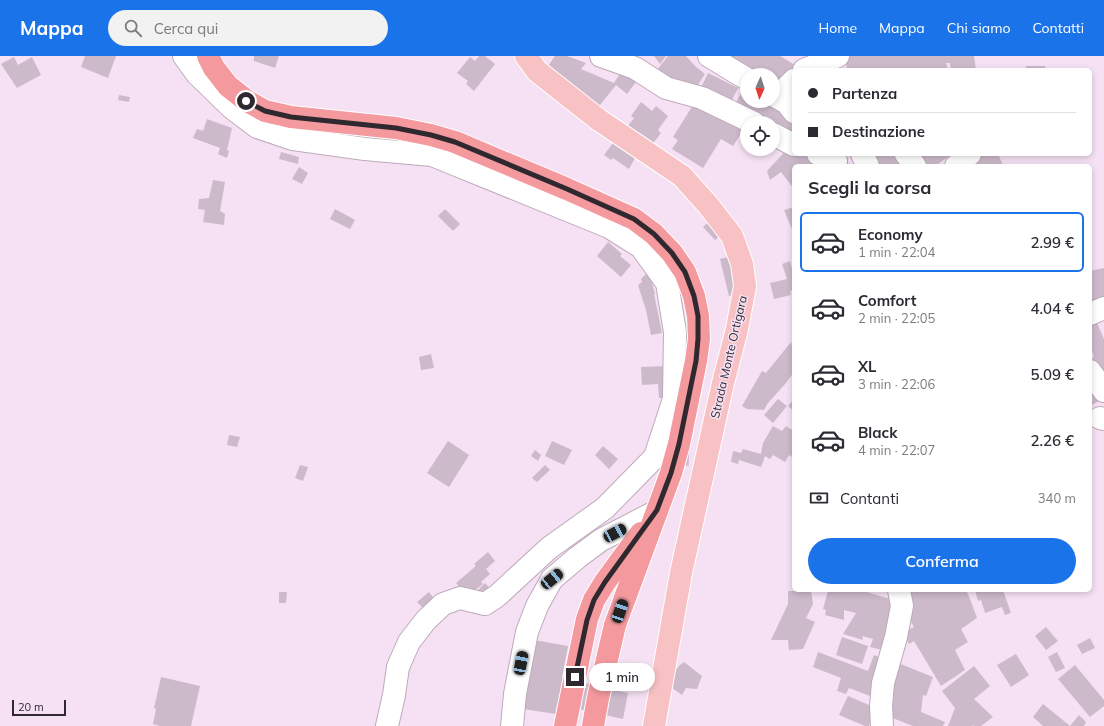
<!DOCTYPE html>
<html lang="it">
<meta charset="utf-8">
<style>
:root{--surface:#fff;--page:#f2f2f3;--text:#2b2b33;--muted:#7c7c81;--line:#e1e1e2;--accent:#1a73e8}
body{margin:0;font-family:Mulish,sans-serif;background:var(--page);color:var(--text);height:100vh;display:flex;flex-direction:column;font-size:15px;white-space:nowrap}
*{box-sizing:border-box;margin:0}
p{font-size:13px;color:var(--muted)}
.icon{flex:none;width:22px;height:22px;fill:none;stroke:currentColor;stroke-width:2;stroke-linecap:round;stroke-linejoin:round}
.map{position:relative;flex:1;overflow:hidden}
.side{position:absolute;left:792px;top:108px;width:300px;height:428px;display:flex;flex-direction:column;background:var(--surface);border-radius:6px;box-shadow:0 2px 6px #0003}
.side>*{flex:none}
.top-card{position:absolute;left:792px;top:12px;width:300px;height:88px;border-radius:6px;box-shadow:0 2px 6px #0003;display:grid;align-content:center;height:88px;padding:0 16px;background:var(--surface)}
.needle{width:26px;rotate:183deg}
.controls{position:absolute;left:740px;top:12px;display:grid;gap:8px}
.controls a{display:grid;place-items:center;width:40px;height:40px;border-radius:50%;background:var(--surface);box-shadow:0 2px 6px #0003;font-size:20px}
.scale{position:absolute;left:12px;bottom:10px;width:54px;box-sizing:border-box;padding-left:4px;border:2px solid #30282f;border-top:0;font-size:11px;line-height:14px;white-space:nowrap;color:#30282f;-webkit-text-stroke:3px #f5e1f3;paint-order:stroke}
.end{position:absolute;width:18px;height:18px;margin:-9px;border:5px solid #30282f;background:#fff;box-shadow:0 0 0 2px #fff}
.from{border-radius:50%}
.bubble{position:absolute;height:28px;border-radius:14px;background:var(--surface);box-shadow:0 2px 6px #0003;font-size:13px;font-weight:600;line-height:28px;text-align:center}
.car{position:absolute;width:12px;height:24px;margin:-12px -6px;border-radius:5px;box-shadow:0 0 3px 1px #0007;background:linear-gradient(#222 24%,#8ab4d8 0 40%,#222 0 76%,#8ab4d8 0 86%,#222 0)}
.top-card b{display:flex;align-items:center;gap:14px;height:38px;font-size:15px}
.top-card b+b{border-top:1px solid var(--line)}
.top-card i{width:10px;height:10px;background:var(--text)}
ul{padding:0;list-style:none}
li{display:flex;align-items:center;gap:12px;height:60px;margin:0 8px 6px;padding:0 8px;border:2px solid transparent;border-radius:6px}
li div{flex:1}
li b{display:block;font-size:15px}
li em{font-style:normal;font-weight:600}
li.selected{border-color:var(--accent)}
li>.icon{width:36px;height:36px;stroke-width:1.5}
h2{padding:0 16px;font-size:18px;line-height:48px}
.pay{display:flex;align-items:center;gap:10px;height:44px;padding:0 16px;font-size:15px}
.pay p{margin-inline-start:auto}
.button{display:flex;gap:8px;margin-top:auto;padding:8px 16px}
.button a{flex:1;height:46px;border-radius:24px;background:var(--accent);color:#fff;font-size:16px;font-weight:600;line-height:46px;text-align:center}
header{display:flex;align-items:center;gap:24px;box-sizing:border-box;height:56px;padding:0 20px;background:var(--accent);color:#fff}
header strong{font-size:19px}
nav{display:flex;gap:22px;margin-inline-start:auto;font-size:14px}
.search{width:280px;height:36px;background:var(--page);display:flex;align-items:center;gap:10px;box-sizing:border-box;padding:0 14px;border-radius:22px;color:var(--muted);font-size:15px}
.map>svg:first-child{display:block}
.building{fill:#ccb9ca}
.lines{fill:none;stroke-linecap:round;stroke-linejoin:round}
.minor-tunnel{stroke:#cebccc;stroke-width:22;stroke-dasharray:22 11;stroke-linecap:butt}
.minor-casing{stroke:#bdaabb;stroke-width:24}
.major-casing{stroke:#fff;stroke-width:24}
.highway-casing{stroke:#fff;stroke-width:24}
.minor{stroke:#fff;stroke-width:22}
.major{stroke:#f8c2c5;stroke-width:22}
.highway{stroke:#f49a9f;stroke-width:22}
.route{stroke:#30282f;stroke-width:5}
.labels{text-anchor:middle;stroke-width:3;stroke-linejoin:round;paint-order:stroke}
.street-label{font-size:12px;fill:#30282f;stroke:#f5e1f3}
</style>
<header>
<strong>Mappa</strong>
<div class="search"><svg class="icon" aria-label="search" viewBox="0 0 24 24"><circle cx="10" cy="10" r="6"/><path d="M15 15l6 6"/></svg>Cerca qui</div>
<nav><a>Home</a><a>Mappa</a><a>Chi siamo</a><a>Contatti</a></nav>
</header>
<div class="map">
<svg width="1104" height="670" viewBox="0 0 1104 670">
<rect width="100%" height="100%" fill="#f5e1f3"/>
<!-- building -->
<g class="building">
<polygon points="85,0 116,0 108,22 81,11"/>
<polygon points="254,0 279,0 275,12 254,5"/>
<polygon points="479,0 485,0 495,8 474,35 466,28 468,25 457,17 470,1 475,5"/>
<polygon points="555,0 567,0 586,7 581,13 614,27 621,16 636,26 627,38 616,29 596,54 546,13"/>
<polygon points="654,0 666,0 660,8"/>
<polygon points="668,0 686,0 695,10 705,18 692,38 653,19"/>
<polygon points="722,0 780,0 800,12 773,32 773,19 751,19"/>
<polygon points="845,0 974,0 976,14 951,13 950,7 946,7 948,14 849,14 847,12"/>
<polygon points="14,1 18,9 32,1 41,19 17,32 1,8"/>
<rect x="1026" y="10" width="19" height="4"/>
<polygon points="708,17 738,32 728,52 698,38"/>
<polygon points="744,32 747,34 747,45 766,45 789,60 786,65 794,69 794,81 773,76 773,67 757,67 732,53"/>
<polygon points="119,39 130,41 129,46 118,44"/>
<polygon points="641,46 652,55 656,50 668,60 658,74 661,77 651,90 627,71 634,62 631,60"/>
<polygon points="695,46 747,68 733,90 721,83 703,112 672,93 678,84 673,81"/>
<polygon points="207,63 232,72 227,94 229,95 227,102 218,98 220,92 193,82 197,73 203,75"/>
<polygon points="613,87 635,102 629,113 613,102 611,104 604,99"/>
<polygon points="790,90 794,98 804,98 813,103 835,110 794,110 794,133 781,116 770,124 767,115"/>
<polygon points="281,96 299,101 298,108 279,103"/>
<polygon points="870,98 903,98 912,110 879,110"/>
<polygon points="911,98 952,98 938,108 939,110 919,110"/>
<polygon points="979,98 998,98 1003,109 964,110"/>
<polygon points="299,111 308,117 302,128 292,123"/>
<polygon points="213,124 225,126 220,155 225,158 224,169 203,166 205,154 198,153 199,143 209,142"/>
<polygon points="794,151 794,178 784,154"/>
<polygon points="335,153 355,164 350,173 330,163"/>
<polygon points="445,153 460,168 453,175 438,160"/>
<polygon points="714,161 726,174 715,184 703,171"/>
<polygon points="608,186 622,198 620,200 631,209 621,221 597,200"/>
<polygon points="732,200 740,238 729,240 720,203"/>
<polygon points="790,205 792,213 794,212 794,234 790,235 791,239 774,243 770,227 787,223 782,208"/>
<polygon points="1104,212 1104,249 1090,255 1090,215"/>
<polygon points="649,215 655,238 654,238 662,277 651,279 646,254 638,229 642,226 641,223"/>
<polygon points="1094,260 1104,283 1104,330 1090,306 1094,300 1090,291 1090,263"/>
<polygon points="791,286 794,297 794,316 786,327 768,347 764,354 747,353 742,350 762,315 766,317"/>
<polygon points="431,298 434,312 421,314 419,301"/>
<polygon points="667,310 669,342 659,342 658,328 642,329 641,311"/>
<polygon points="1090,321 1104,342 1090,350"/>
<polygon points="778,343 787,350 773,367 764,359"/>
<polygon points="794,343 794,355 788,350"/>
<polygon points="773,370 782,375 786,370 794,375 794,402 789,399 785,406 773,399 770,403 765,400 761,411 739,404 738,408 731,406 733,395 741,397 743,393 761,398 763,387"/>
<polygon points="229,379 240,381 237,391 227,389"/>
<polygon points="448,385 469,399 449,431 427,417"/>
<polygon points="552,385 572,394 564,409 545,400"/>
<polygon points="603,390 618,403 609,413 595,399"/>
<polygon points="535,394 541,399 538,405 531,400"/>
<polygon points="300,409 308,411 303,425 295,422"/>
<polygon points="545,409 550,414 537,426 532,422"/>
<polygon points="488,496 495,505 486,513 490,518 481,526 483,528 474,535 467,539 456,527 476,510 474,508"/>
<polygon points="485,527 492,535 483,543 476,536"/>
<polygon points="830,534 860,534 890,543 890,549 899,552 883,594 870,591 873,583 862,580 863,584 843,578 856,557 844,554 844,564 825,559 826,554 823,553 828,535"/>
<polygon points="902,534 966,534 970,543 977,562 961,573 968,586 955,594 965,614 941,630 914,585 909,588 903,577 914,571 910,564"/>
<polygon points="975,534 1003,534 1011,557 1005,559 1002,551 985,557 981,544 978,545"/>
<polygon points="788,535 811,535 813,548 806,562 815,566 803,593 789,594 788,584 771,584 788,548"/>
<polygon points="279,536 287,536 286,547 279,547"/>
<polygon points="429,536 435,544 424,553 417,546"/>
<polygon points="1046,571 1058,585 1046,594 1035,580"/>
<polygon points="842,581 868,590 862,608 836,599"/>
<polygon points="1090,582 1095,592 1082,598 1077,589"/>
<polygon points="534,584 568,590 562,622 628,637 623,663 557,648 556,658 523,653"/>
<polygon points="818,596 868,615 874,599 886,604 878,643 849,632 846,638 837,635 841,622 813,611"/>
<polygon points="1057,596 1065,612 1056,616 1048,601"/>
<polygon points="1016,598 1029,619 1011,631 997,609"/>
<polygon points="893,605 933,621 926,640 923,639 921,656 945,666 943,670 913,670 885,659"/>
<polygon points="684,606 702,620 697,633 686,632 682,639 672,632 675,615 680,609"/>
<polygon points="1075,609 1104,644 1104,650 1090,661 1058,623"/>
<polygon points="974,610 990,630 974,643 993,661 981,670 974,670 973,669 972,670 948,670 955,652 942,635"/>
<polygon points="161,621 200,630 191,670 160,670 153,668 156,653 154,652"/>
<polygon points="848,640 876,652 869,670 865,670 839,659"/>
<polygon points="1043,648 1070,670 1043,670 1033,661"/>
<polygon points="1079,659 1086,666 1084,670 1070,670"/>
</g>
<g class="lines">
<!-- minor-tunnel -->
<polyline class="minor-tunnel" points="667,398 699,399"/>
<defs>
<g id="minor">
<polyline points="184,0 197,18 232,52 257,71 293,83 365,93 432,99 609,171 641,191 667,227 675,276 674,343 655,401"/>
<polyline points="601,0 635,12 666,32 702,42 754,67"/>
<polyline points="709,0 747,23"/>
<polyline points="804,14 838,0"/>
<polyline points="773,39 787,47 794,56"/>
<polyline points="777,41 794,24"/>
<polyline points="773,78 794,89"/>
<polyline points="818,98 836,105"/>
<polyline points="862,98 868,110"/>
<polyline points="906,98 915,110"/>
<polyline points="956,110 970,98"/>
<polyline points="1090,258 1104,252"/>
<polyline points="1090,315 1104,335"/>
<polyline points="1100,362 1104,363"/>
<polyline points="387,670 394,639 398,611 409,586 426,564 443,548 460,542 485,548 497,540 549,492 605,452 655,401 667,398"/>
<polyline points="512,670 515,638 527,576 537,550 552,523 578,501 601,484 657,455"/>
<polyline points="882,670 881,650 883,627 896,581 902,550 899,534"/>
</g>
<polyline id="major" points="526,0 537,15 599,64 682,120 708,149 732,180 742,208 745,230 737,273 723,327 681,517 654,670"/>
<g id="highway">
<polyline points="208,0 214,12 228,30 247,45 265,55 291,61 396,72 431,79 455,86 567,133 634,163 654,178 672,197 685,216 694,240 698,260 699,283 696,305 679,388 671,417 615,569 598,642 593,670"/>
<polyline points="565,670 587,563 594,544 605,526 641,477"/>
</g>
</defs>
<!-- minor casing -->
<use href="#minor" class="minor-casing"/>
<!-- major casing -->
<use href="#major" class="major-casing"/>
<!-- highway casing -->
<use href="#highway" class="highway-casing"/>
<!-- minor -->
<use href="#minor" class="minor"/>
<!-- major -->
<use href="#major" class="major"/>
<!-- highway -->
<use href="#highway" class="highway"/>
</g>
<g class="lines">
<!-- route -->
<polyline class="route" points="246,45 265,55 291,61 396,72 431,79 455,86 567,133 634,163 654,178 672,197 685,216 694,240 698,260 698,283 696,305 679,388 671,417 657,454 605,526 594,544 587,564 575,621"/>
</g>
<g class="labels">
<!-- street labels -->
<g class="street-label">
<text transform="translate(729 301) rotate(-77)" y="4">Strada Monte Ortigara</text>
</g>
</g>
</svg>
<div class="controls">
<a><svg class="needle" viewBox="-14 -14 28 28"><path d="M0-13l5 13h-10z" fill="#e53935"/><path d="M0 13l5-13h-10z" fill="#7c7c81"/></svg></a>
<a><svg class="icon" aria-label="locate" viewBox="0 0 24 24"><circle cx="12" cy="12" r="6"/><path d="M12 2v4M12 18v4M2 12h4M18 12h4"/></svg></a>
</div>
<div class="scale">20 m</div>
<i class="end from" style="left:246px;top:45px"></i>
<i class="end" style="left:575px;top:621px"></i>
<div class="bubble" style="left:589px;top:607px;width:66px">1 min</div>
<i class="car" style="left:615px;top:477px;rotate:62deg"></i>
<i class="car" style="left:552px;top:523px;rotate:51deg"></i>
<i class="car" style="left:620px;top:555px;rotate:19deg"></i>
<i class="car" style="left:521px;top:607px;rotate:11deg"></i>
<div class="top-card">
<b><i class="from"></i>Partenza</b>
<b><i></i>Destinazione</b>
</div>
<section class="side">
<h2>Scegli la corsa</h2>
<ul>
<li class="selected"><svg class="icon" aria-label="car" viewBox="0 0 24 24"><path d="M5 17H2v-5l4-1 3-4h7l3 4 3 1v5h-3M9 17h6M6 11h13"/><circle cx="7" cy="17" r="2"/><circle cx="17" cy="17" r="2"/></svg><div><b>Economy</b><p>1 min · 22:04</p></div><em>2.99 €</em></li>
<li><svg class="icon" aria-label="car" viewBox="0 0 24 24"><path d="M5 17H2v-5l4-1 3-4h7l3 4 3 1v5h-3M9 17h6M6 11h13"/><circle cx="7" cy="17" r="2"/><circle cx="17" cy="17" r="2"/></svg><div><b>Comfort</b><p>2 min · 22:05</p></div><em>4.04 €</em></li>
<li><svg class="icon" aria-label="car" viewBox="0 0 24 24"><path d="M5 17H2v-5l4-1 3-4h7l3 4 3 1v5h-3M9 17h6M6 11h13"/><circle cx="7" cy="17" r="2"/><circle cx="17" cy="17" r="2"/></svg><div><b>XL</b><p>3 min · 22:06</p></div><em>5.09 €</em></li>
<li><svg class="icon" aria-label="car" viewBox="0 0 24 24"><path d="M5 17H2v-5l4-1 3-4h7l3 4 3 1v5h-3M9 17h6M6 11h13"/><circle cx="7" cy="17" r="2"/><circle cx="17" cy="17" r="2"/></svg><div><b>Black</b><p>4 min · 22:07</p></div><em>2.26 €</em></li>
</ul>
<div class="pay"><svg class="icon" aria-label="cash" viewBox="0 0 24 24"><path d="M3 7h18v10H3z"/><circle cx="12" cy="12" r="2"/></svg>Contanti<p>340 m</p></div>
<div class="button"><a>Conferma</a></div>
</section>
</div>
